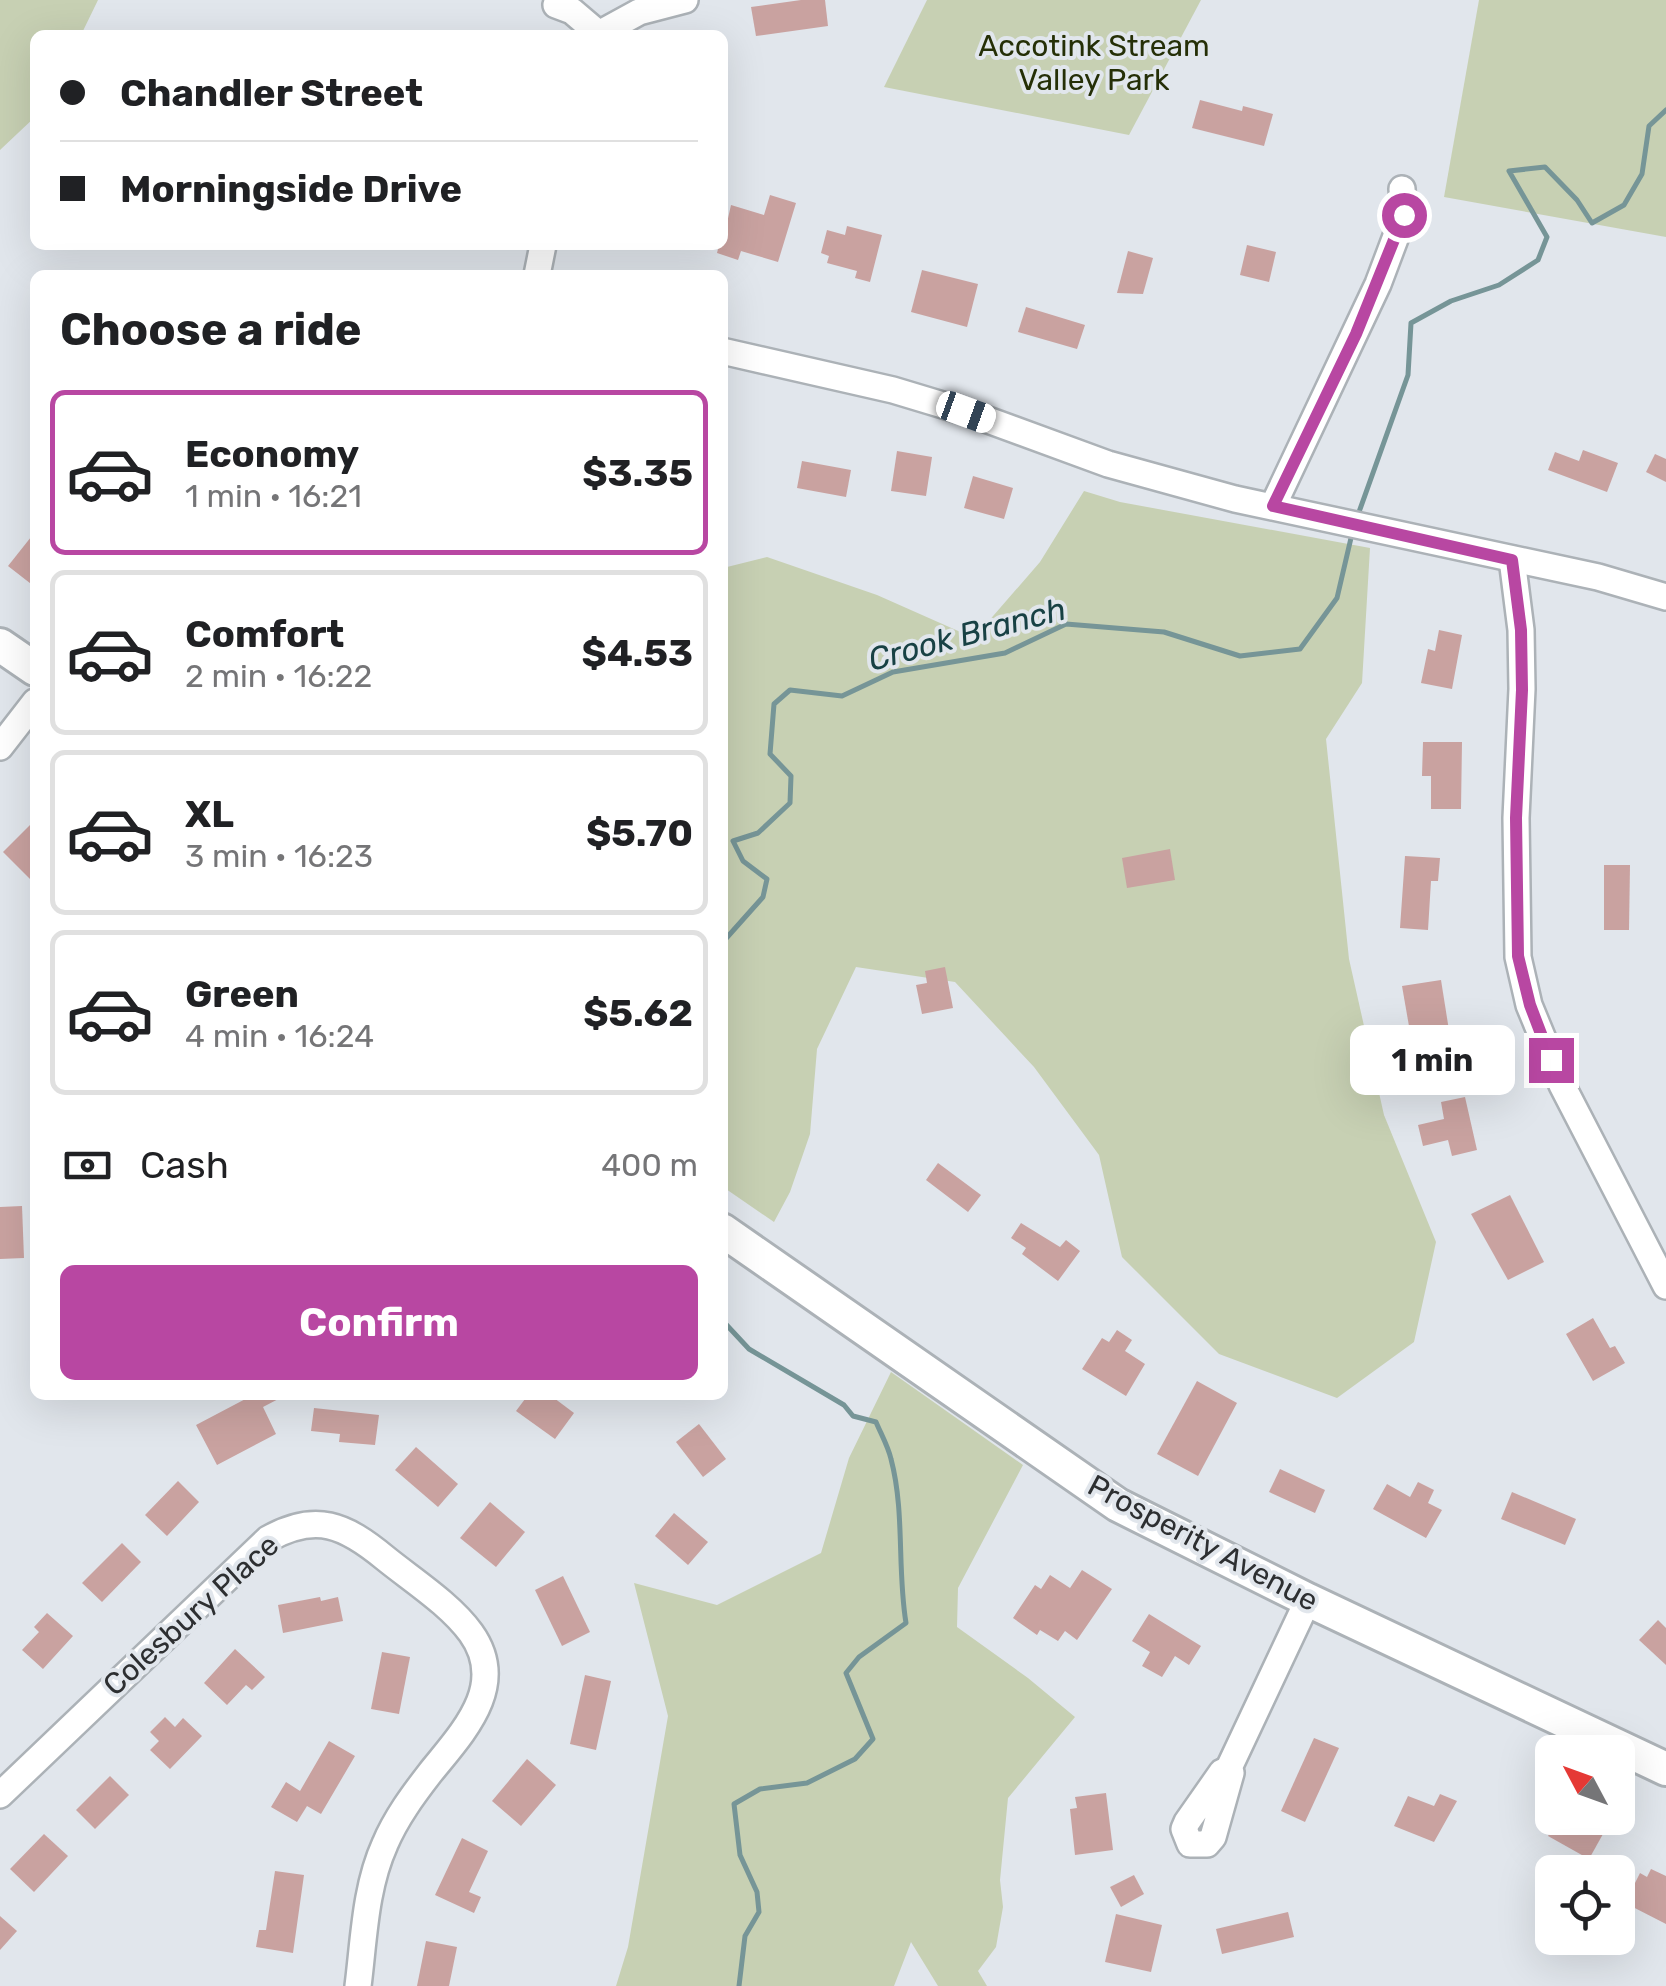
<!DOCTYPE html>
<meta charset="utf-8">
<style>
:root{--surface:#fff;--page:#f6f6f6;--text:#202124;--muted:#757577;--line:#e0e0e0;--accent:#b847a2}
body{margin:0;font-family:Rubik,sans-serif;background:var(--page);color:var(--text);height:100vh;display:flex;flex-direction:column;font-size:38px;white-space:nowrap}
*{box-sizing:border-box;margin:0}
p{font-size:32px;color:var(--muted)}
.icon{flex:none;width:55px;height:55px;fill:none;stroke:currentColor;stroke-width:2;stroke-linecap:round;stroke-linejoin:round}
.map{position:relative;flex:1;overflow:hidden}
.side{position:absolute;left:30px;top:270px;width:698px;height:1130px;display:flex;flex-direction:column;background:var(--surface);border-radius:15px;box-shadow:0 10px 40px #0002}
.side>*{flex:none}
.banner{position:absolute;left:30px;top:30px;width:698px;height:220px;border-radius:15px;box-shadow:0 10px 40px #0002;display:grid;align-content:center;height:220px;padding:0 30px;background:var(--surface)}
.needle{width:65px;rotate:311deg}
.tools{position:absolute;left:1535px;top:1735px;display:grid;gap:20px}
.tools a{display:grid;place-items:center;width:100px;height:100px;border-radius:15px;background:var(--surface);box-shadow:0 10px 40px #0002;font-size:50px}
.end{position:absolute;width:45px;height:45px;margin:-22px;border:12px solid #b847a2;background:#fff;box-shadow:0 0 0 5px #fff}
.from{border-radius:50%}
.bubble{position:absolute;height:70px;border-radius:15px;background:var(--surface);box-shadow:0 10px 40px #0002;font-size:32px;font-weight:700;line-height:70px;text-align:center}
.car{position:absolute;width:30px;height:60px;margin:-30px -15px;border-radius:12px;box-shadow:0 0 8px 2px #0007;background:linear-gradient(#fff 24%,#345 0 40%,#fff 0 76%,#345 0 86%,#fff 0)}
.banner b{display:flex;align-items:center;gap:35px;height:95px;font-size:38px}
.banner b+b{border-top:2px solid var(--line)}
.banner i{width:25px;height:25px;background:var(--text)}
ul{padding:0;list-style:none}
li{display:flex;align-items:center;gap:30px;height:165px;margin:0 20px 15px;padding:0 10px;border:5px solid var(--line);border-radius:15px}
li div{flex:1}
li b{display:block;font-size:38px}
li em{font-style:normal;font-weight:700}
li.on{border-color:var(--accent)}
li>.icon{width:90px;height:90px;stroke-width:1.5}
h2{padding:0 30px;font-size:45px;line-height:120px}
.pay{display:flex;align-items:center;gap:25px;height:110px;padding:0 30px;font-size:38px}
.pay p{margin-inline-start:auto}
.action{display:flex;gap:20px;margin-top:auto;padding:20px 30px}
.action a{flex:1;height:115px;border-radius:15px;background:var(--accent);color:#fff;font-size:40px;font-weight:700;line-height:115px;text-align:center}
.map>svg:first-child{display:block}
.green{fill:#c7d0b3}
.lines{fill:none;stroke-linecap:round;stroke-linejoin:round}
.stream{stroke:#769597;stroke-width:5}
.building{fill:#c9a2a0}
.minor-casing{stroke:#acb2b7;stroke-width:30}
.major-casing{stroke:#acb2b7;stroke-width:38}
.minor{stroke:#fff;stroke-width:25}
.major{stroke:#fff;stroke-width:32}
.route{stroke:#b847a2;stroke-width:12}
.labels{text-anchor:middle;stroke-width:8;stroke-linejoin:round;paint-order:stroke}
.park-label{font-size:30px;fill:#252f07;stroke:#e1e6ec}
.street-label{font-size:30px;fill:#2d2f31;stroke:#e1e6ec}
.water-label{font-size:32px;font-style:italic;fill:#184144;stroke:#e1e6ec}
</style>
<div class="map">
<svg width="1666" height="1986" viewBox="0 0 1666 1986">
<rect width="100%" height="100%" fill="#e1e6ec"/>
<!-- green -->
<g class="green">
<polygon points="0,0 98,0 81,35 35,35 35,117 0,150"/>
<polygon points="927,0 1201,0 1129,135 884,87"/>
<polygon points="1479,0 1666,0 1666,237 1444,197"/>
<polygon points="1084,491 1120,502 1370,548 1362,683 1326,739 1349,959 1384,1115 1436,1242 1414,1342 1337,1398 1219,1354 1122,1257 1099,1155 1034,1067 955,982 856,967 817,1049 810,1134 790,1192 774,1222 726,1189 723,1193 723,568 767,557 877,595 974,638 1040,562"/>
<polygon points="891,1372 1023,1465 958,1588 957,1627 1028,1678 1075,1717 1008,1798 1000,1880 1003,1907 996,1947 978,1971 987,1986 938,1986 911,1942 894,1986 616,1986 628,1947 668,1716 634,1583 717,1605 821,1553 849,1458"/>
</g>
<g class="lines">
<!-- stream -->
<g class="stream">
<polyline points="1359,512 1408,375 1411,323 1451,301 1499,285 1538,260 1547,237 1509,171 1545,167 1577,200 1592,223 1624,205 1642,174 1649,126 1666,110"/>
<polyline points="722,943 763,897 767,879 743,861 733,841 758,833 790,803 791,776 770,754 774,704 790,690 842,696 893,672 1005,653 1066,624 1164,632 1240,656 1300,649 1337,598 1351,538"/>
<path d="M722,1320L749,1349L844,1405L853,1416L876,1422C881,1434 888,1446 891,1459C905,1512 897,1569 906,1623L859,1657L846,1673L873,1739L855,1759L807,1783L760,1789L734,1804L740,1855L757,1892L759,1912L745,1936L739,1986"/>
</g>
</g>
<!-- building -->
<g class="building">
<polygon points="801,0 825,0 828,26 756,36 751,7"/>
<polygon points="1200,100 1242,111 1243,106 1273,114 1264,146 1192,128"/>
<polygon points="770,195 796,203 778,262 741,251 738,260 717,253 719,245 722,245 731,205 764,215"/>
<polygon points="847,226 882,235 870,282 855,278 857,271 827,263 829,256 821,253 827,230 845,235"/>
<polygon points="1247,245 1276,252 1269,282 1240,275"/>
<polygon points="1128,251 1153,258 1143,294 1117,293"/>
<polygon points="922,270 978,284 967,327 911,312"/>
<polygon points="1026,307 1085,325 1077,349 1018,332"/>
<polygon points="1583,450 1618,463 1607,492 1548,470 1555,452 1579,461"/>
<polygon points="897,451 932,457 926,496 891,491"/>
<polygon points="1655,454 1666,459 1666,482 1646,472"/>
<polygon points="802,461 851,470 846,497 797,488"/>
<polygon points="973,476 1013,488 1004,519 964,508"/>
<polygon points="35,532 35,587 8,566"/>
<polygon points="1439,630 1462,635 1452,689 1421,683 1428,649 1435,651"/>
<polygon points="1423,742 1462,742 1461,809 1431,809 1431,776 1422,776"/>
<polygon points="35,820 35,884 3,852"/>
<polygon points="1170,849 1175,880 1127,888 1122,858"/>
<polygon points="1405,856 1440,858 1438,881 1431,881 1428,930 1400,928"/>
<polygon points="1604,865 1630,865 1629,930 1604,930"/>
<polygon points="945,967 953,1008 922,1014 916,985 927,983 925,971"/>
<polygon points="1441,980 1451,1043 1413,1049 1402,986"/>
<polygon points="1465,1097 1477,1150 1452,1156 1448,1140 1423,1146 1418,1125 1444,1119 1441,1102"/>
<polygon points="938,1163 981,1195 968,1212 926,1180"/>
<polygon points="1510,1195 1544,1262 1508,1280 1471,1214"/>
<polygon points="22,1206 24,1258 0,1259 0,1207"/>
<polygon points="1021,1223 1060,1247 1066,1240 1080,1251 1058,1281 1022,1254 1026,1248 1011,1238"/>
<polygon points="1593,1318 1610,1348 1615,1346 1625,1363 1593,1381 1566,1334"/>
<polygon points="1117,1330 1132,1340 1125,1351 1145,1364 1126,1396 1082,1369 1102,1338 1109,1342"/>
<polygon points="1197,1381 1237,1403 1198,1476 1157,1454"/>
<polygon points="253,1395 286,1395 263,1407 276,1434 217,1465 196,1425"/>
<polygon points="528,1395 550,1395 574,1413 555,1439 516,1411"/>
<polygon points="314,1408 379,1415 375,1445 339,1442 340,1434 311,1431"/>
<polygon points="699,1424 726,1459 703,1477 676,1442"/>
<polygon points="416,1447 458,1484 438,1507 395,1470"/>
<polygon points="1280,1469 1325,1490 1315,1513 1269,1492"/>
<polygon points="178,1481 199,1502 167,1536 145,1515"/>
<polygon points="1418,1482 1434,1490 1428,1503 1442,1510 1426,1538 1373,1509 1387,1484 1410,1497"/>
<polygon points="1512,1492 1576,1519 1565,1545 1501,1519"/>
<polygon points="490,1502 525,1532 496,1567 460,1538"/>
<polygon points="674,1513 708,1542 688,1565 655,1536"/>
<polygon points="122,1543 141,1562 102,1602 82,1583"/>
<polygon points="1082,1570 1112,1589 1077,1640 1065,1631 1058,1641 1040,1630 1037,1635 1013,1618 1035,1585 1041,1589 1050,1575 1070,1588"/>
<polygon points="563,1576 590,1632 562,1646 535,1590"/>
<polygon points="320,1597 321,1601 338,1597 343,1621 283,1633 278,1605"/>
<polygon points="47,1613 73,1636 43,1669 22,1650 39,1632 34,1627"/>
<polygon points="1149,1614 1201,1646 1189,1665 1175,1656 1162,1677 1142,1666 1150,1652 1132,1641"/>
<polygon points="1658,1620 1666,1628 1666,1665 1639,1640"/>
<polygon points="235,1649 265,1677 252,1690 246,1685 227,1705 204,1683"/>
<polygon points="382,1652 410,1657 399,1714 371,1709"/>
<polygon points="585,1675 611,1681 596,1750 570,1744"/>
<polygon points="165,1717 175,1727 183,1718 202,1736 170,1769 150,1750 159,1741 150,1732"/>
<polygon points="1314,1738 1339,1748 1305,1822 1281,1811"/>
<polygon points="329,1741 355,1756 321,1814 307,1806 297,1822 271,1807 286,1782 300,1791"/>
<polygon points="527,1759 556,1785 521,1826 492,1801"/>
<polygon points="110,1776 129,1795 95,1829 76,1810"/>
<polygon points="1106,1793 1113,1850 1075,1855 1070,1809 1077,1808 1075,1797"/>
<polygon points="1440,1794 1457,1801 1434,1842 1394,1826 1408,1796 1434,1806"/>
<polygon points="1559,1818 1572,1818 1603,1834 1589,1859 1548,1836"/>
<polygon points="44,1834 68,1856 34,1892 10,1869"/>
<polygon points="462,1838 488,1851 469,1892 481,1897 474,1913 435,1895"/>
<polygon points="1651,1869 1666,1876 1666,1924 1625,1903 1640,1873 1647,1877"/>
<polygon points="275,1871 304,1875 293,1953 256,1947 259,1930 266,1930"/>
<polygon points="1134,1875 1144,1894 1121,1907 1110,1887"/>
<polygon points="1288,1912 1294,1937 1222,1954 1216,1929"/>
<polygon points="1116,1914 1162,1925 1151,1972 1105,1962"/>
<polygon points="0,1916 17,1931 0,1950"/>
<polygon points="426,1941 457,1947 449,1986 417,1986"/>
</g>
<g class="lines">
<defs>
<g id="minor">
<polyline points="556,5 572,11 599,34"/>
<polyline points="597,35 639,12 685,0"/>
<polyline points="537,275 543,245"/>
<polyline points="722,351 893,390 966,412 1108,464 1235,499 1598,577 1666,597"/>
<polyline points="1273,506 1378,284 1404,215 1402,189"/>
<polyline points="1512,559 1521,630 1522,689 1516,818 1518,957 1529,1005 1562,1085 1666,1286"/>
<polyline points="0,747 35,702"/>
<polygon points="1228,1770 1231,1773 1213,1837 1207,1844 1190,1844 1184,1829 1187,1822 1222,1772"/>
<polyline points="1228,1770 1308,1600"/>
<path d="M0,1795L268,1539C316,1512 345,1525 385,1558C412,1580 450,1604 471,1633C509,1686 462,1733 430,1773C413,1795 396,1818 385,1844C365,1888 364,1939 358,1986"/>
</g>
<g id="major">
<polyline points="0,645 35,669"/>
<polyline points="722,1230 1118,1505 1308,1600 1666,1769"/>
</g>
</defs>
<!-- minor casing -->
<use href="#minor" class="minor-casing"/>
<!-- major casing -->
<use href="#major" class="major-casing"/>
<!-- minor -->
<use href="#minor" class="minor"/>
<!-- major -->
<use href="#major" class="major"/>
</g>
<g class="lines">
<!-- route -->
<polyline class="route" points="1404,215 1356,334 1273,506 1512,560 1521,630 1522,690 1516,818 1518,956 1530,1005 1551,1060"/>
</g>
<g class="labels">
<!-- park labels -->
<g class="park-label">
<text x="1094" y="56">Accotink Stream<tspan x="1094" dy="34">Valley Park</tspan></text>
</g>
<!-- street labels -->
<g class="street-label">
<text transform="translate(1203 1543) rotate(28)" y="10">Prosperity Avenue</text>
<text transform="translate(191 1615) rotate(-42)" y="10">Colesbury Place</text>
</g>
<!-- water labels -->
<g class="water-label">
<text transform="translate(967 634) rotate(-15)" y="11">Crook Branch</text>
</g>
</g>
</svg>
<div class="tools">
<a><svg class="needle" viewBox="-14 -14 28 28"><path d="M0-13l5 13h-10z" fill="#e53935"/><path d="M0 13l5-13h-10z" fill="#757577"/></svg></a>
<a><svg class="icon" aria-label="locate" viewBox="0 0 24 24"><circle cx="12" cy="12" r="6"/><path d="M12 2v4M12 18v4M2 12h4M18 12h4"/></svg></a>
</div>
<i class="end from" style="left:1404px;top:215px"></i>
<i class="end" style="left:1551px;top:1060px"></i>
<div class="bubble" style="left:1350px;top:1025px;width:165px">1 min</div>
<i class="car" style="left:966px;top:412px;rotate:110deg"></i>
<div class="banner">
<b><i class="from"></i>Chandler Street</b>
<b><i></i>Morningside Drive</b>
</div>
<section class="side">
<h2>Choose a ride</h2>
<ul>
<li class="on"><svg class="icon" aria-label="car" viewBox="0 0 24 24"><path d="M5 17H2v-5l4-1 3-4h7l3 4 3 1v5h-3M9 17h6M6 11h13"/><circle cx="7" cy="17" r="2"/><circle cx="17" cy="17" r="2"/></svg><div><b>Economy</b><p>1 min · 16:21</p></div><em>$3.35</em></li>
<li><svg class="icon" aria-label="car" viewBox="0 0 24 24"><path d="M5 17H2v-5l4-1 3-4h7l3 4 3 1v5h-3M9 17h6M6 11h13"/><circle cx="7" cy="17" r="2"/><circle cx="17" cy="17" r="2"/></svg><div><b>Comfort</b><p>2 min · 16:22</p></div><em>$4.53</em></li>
<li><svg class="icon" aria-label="car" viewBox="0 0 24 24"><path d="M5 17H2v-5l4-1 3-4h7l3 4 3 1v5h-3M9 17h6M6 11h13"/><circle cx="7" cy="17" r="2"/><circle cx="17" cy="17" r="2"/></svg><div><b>XL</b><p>3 min · 16:23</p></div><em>$5.70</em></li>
<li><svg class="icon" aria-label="car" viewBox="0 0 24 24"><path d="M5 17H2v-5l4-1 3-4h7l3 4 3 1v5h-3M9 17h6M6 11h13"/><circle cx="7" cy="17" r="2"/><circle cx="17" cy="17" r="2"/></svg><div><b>Green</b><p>4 min · 16:24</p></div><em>$5.62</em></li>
</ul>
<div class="pay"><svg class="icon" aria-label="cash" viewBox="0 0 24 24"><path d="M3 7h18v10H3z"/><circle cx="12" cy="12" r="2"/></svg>Cash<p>400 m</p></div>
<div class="action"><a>Confirm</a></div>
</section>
</div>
